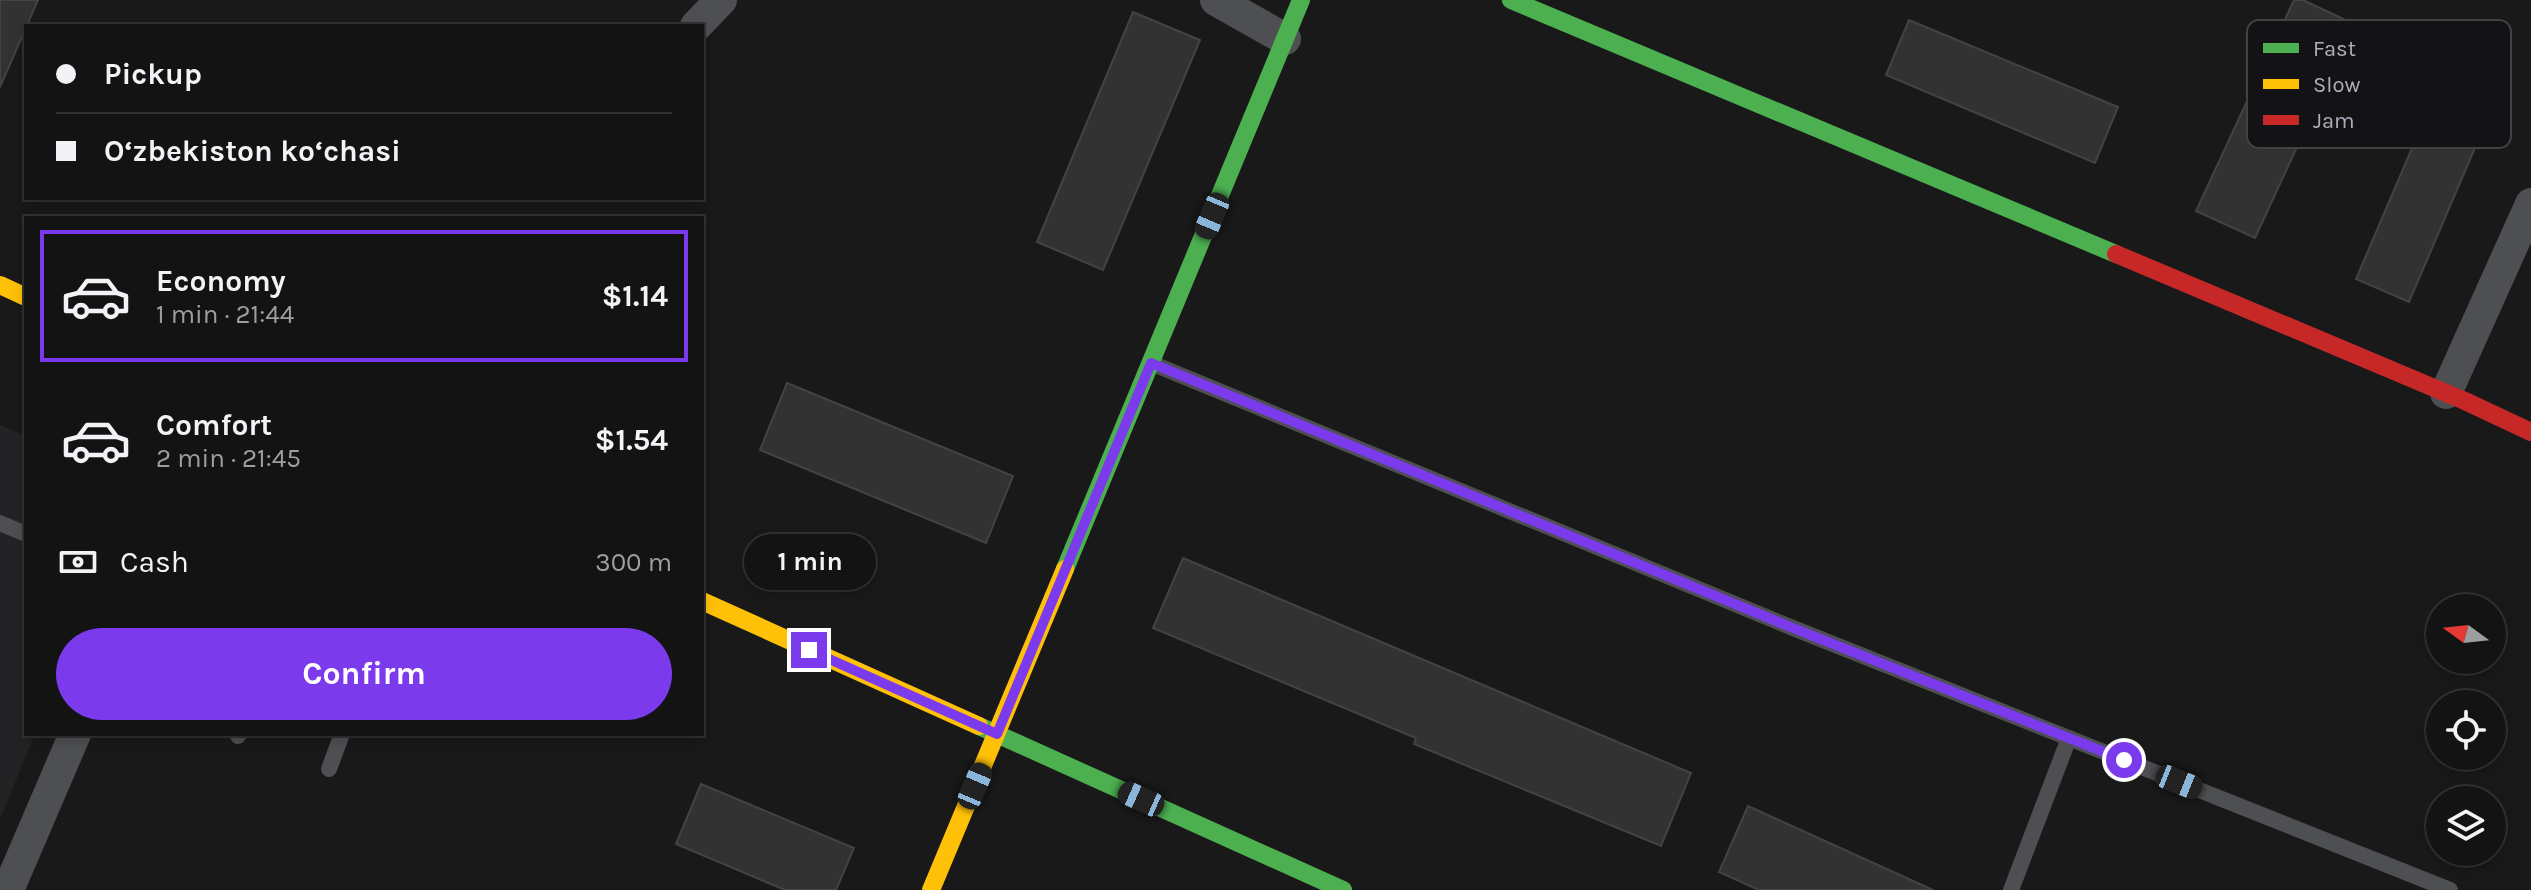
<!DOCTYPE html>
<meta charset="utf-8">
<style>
:root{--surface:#131313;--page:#1c1c1c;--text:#f1f3f6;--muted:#9d9ea0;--line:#323233;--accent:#7c3aed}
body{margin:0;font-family:Karla,sans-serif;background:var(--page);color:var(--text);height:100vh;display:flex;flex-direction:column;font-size:30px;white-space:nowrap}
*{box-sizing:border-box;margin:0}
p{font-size:26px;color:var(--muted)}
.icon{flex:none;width:44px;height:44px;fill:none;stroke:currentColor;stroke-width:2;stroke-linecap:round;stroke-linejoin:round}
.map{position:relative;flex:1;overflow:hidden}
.details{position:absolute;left:24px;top:216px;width:680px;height:520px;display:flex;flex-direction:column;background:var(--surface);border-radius:0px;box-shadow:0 4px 12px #0003,0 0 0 2px var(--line)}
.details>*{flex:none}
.top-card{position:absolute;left:24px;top:24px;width:680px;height:176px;border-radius:0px;box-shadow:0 4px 12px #0003,0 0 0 2px var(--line);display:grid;align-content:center;height:176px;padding:0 32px;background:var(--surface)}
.needle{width:52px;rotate:285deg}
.tools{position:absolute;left:2426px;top:594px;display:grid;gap:16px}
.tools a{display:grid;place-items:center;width:80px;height:80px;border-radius:50%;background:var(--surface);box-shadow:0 4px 12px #0003,0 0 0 2px var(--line);font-size:40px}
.end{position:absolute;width:36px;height:36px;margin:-18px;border:10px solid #7c3aed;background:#fff;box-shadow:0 0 0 4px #fff}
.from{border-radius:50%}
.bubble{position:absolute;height:56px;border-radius:28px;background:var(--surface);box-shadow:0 4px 12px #0003,0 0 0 2px var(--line);font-size:26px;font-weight:700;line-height:56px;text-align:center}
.car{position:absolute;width:24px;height:48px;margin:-24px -12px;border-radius:10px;box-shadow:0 0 6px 2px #0007;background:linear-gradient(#222 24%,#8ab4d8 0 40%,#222 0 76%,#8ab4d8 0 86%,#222 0)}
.top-card b{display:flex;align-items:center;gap:28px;height:76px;font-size:30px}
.top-card b+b{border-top:2px solid var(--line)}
.top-card i{width:20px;height:20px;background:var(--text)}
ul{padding:14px 0 0;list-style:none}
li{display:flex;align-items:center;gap:24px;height:132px;margin:0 16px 12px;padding:0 16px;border:4px solid transparent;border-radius:0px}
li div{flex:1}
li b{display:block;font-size:30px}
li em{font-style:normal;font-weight:700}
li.active{border-color:var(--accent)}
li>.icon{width:72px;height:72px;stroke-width:1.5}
.pay{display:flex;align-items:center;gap:20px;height:88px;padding:0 32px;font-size:30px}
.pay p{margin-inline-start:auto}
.action{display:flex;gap:16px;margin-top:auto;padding:16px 32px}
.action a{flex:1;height:92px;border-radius:48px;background:var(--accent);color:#fff;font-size:32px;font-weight:700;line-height:92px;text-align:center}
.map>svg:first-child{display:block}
.built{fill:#232325}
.building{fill:#323233;stroke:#424345;stroke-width:2}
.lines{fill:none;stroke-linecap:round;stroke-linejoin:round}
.lane{stroke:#4e4f52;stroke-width:16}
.street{stroke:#4e4f52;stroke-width:32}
.fast{stroke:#4caf50;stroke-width:18}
.slow{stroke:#ffc107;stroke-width:18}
.jam{stroke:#c62828;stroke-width:18}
.route{stroke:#7c3aed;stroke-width:10}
.key{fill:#131315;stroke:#414246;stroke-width:2}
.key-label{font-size:22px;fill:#acb0b9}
</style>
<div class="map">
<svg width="2531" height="890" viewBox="0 0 2531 890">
<rect width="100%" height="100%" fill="#191919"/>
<!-- built -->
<polygon class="built" points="0,425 26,436 26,734 35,734 0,819"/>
<!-- building -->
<g class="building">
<polygon points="0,0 38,0 0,87"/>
<polygon points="2294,0 2303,0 2354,24 2255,238 2196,211"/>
<polygon points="1133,12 1200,40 1103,270 1037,242"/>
<polygon points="1909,20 2118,107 2095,163 1886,75"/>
<polygon points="2445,71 2498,94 2409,302 2356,279"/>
<polygon points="787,383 1013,476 986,543 760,450"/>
<polygon points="1183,558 1691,773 1661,846 1414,744 1416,738 1153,628"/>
<polygon points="701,784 854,848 836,890 785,890 676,844"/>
<polygon points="1748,806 1933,890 1759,890 1719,872"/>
</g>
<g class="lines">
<!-- lane -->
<g class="lane">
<polyline points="1151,363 1793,628 2450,890"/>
<polyline points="0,523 26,534"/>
<polyline points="238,736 239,734"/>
<polyline points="329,769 342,734"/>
<polyline points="2011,890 2069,738"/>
</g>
<!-- street -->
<g class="street">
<polyline points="1216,0 1285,39"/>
<polyline points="696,26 721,0"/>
<polyline points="2446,393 2531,204"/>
<polyline points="8,890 75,734"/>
</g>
<!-- fast -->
<g class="fast">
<polyline points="1511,0 2116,254"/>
<polyline points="1065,569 1301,0"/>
<polyline points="979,726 1343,890"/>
</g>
<!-- slow -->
<g class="slow">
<polyline points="0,285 26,297"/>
<polyline points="702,601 979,726"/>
<polyline points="931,890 1065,569"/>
</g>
<!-- jam -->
<polyline class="jam" points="2116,254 2465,401 2531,432"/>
</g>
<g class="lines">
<!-- route -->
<polyline class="route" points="809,650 997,734 1151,363 1793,628 2124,760"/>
</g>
<!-- legend -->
<rect x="2247" y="20" width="264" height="128" rx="12" class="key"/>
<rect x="2263" y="43" width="36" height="10" fill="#4caf50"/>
<rect x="2263" y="79" width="36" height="10" fill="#ffc107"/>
<rect x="2263" y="115" width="36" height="10" fill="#c62828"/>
<g class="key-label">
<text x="2313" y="56">Fast</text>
<text x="2313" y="92">Slow</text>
<text x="2313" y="128">Jam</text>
</g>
</svg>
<div class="tools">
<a><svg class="needle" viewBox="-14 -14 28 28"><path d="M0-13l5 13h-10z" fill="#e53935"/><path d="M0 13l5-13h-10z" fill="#9d9ea0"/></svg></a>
<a><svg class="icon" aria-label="locate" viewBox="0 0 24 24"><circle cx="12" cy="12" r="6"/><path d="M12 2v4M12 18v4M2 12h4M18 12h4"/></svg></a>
<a><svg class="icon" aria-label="layers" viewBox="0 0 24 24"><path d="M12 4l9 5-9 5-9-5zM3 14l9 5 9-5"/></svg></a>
</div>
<i class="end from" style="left:2124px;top:760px"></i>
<i class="end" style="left:809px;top:650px"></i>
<div class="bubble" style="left:744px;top:534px;width:132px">1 min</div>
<i class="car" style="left:1212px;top:216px;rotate:203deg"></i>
<i class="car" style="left:2179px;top:782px;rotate:112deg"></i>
<i class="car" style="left:975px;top:786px;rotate:23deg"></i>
<i class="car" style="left:1141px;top:799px;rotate:294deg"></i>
<div class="top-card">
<b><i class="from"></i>Pickup</b>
<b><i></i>O‘zbekiston ko‘chasi</b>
</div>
<section class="details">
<ul>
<li class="active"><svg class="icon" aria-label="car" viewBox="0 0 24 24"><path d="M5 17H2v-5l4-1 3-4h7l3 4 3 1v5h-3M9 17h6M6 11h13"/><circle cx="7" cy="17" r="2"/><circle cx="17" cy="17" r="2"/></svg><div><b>Economy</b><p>1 min · 21:44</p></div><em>$1.14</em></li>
<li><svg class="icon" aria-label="car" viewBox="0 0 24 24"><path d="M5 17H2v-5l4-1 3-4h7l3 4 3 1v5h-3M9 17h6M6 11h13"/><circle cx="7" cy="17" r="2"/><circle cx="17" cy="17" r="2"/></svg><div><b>Comfort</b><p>2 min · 21:45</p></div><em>$1.54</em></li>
</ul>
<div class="pay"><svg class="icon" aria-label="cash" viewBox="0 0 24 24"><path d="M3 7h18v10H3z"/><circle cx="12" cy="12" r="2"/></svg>Cash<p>300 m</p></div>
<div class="action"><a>Confirm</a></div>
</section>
</div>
